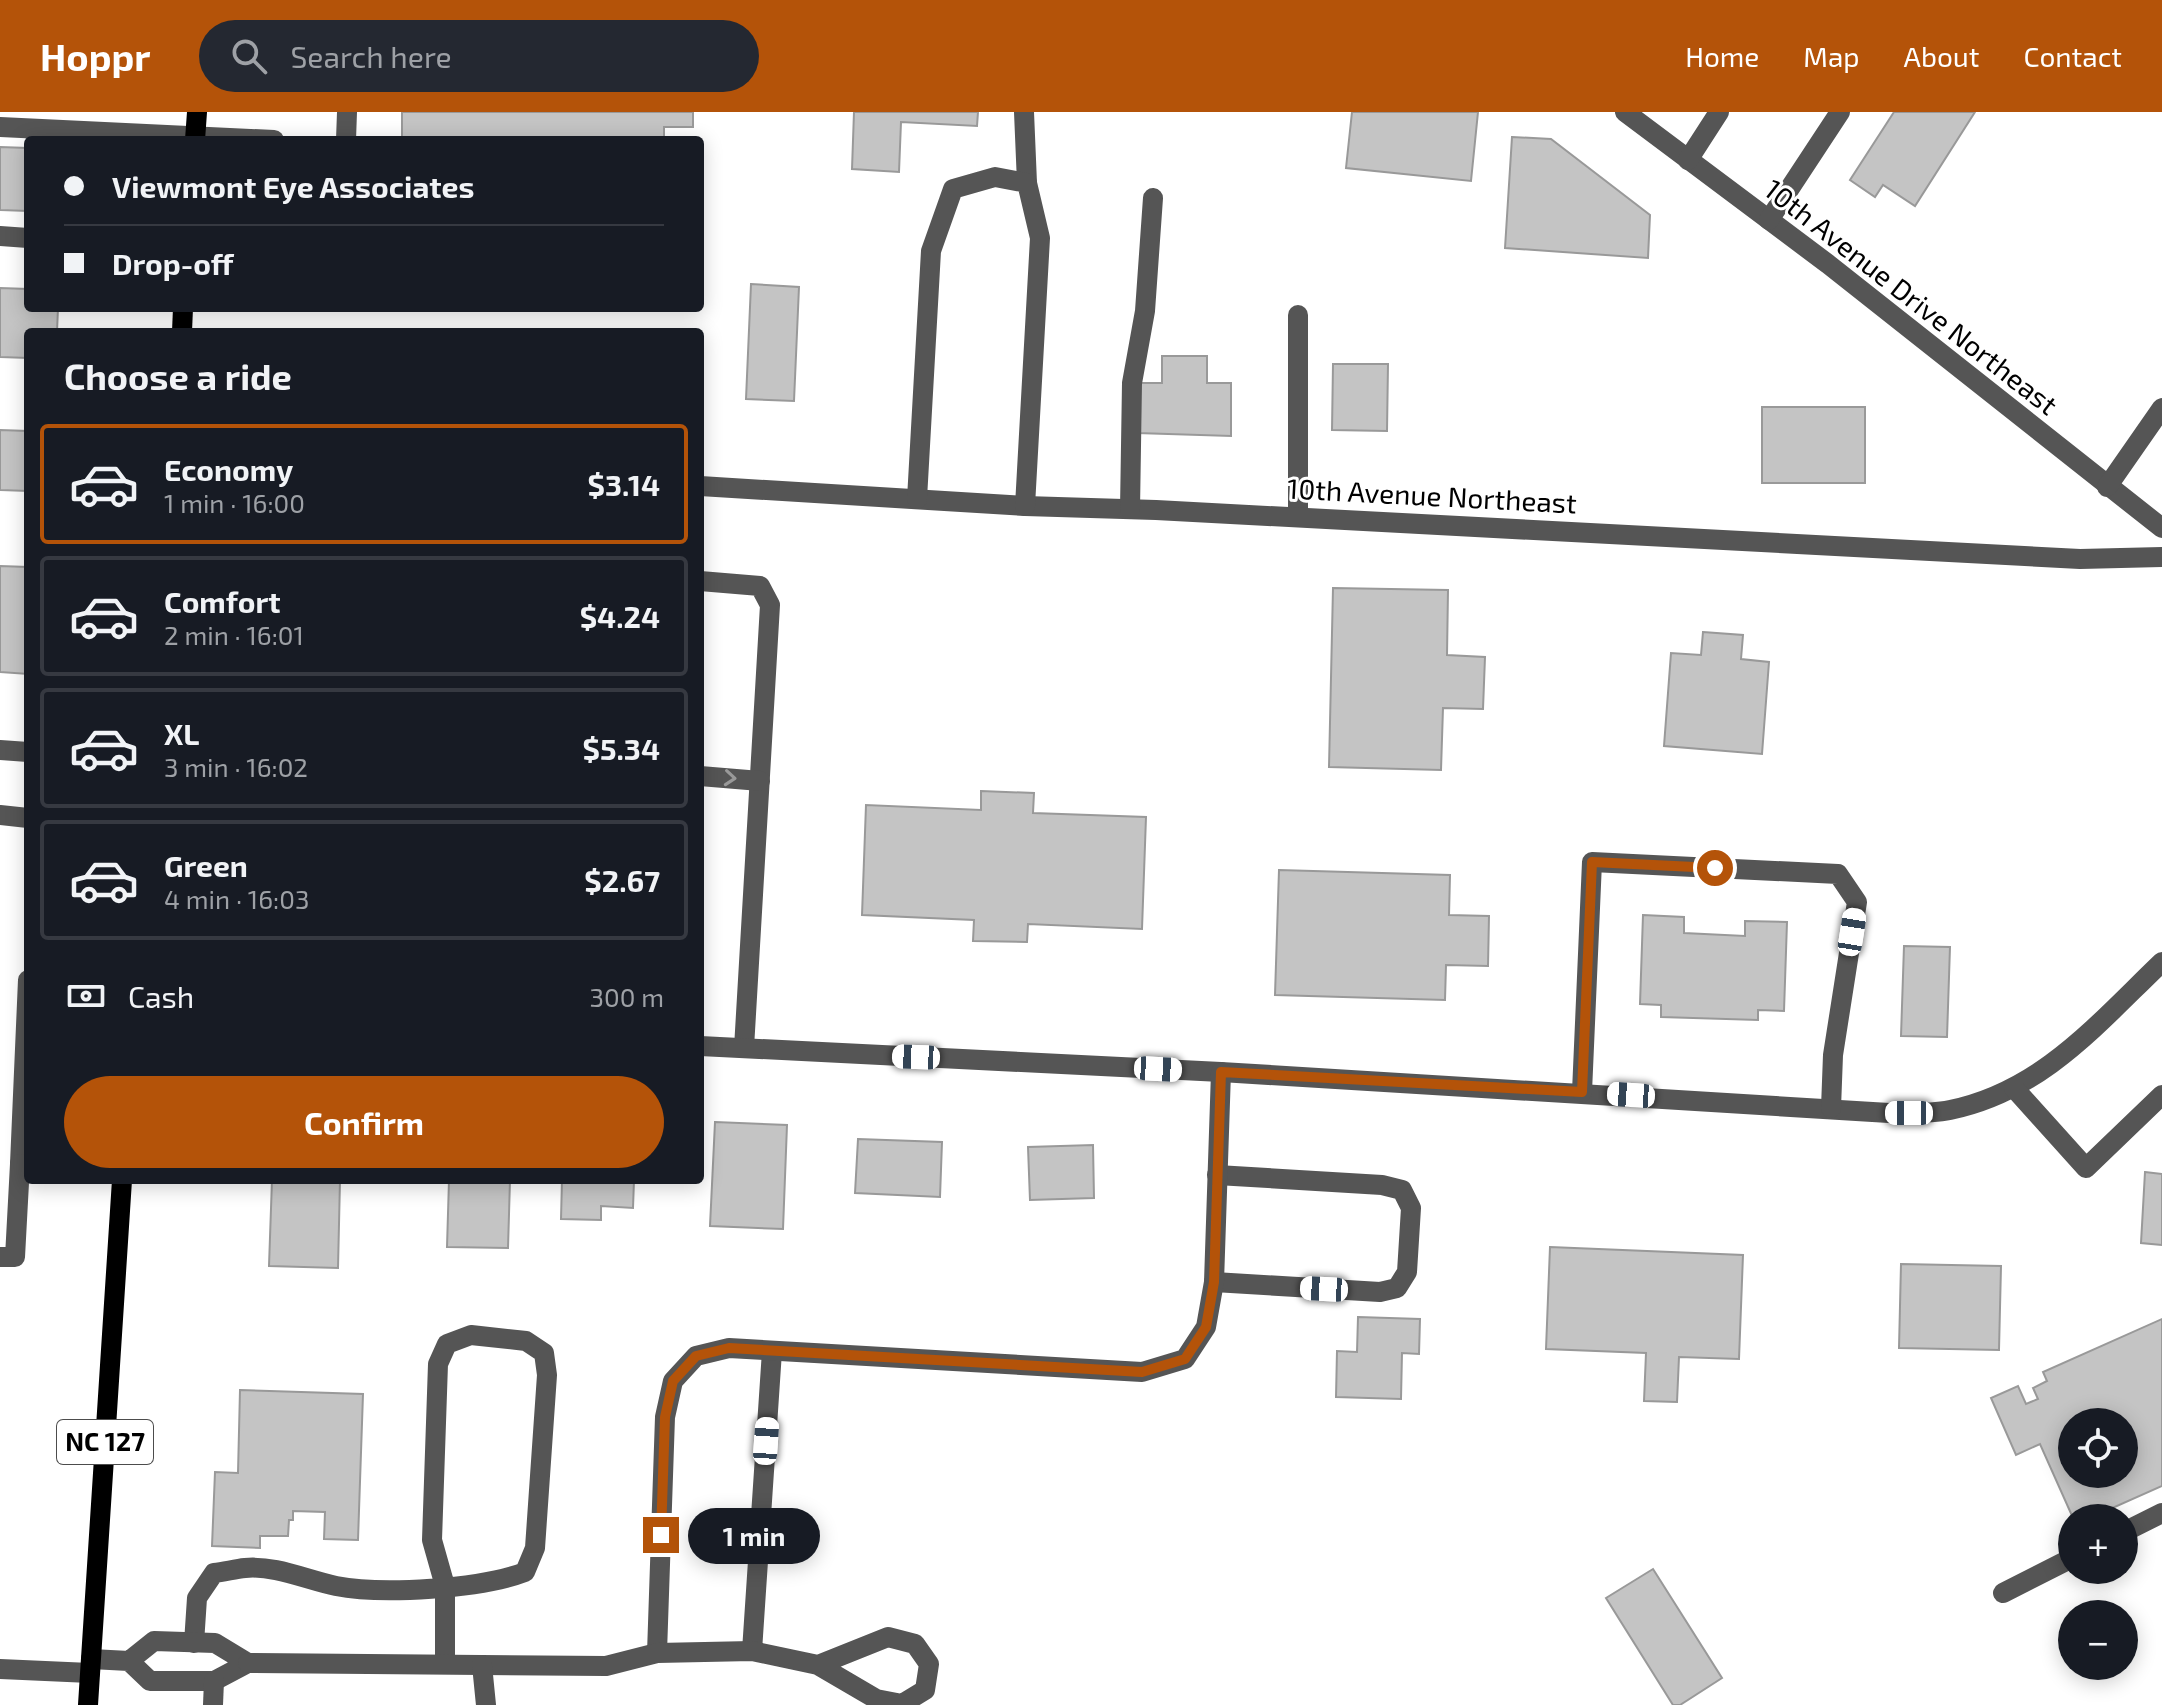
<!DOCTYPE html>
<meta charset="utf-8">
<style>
:root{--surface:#171b24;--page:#242831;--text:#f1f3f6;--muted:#9ea1a6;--line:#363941;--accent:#b45309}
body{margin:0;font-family:"Exo 2",sans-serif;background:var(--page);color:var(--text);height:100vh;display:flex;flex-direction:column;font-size:30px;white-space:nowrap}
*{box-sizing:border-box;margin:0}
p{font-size:26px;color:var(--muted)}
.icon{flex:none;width:44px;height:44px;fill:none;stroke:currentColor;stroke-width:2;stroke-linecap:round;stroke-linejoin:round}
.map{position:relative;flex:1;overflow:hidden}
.sheet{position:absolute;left:24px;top:216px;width:680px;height:856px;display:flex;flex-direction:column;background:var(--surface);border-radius:8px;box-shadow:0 4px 20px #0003}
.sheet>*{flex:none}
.top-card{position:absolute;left:24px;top:24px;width:680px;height:176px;border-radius:8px;box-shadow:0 4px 20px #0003;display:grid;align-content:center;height:176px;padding:0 40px;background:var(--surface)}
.buttons{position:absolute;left:2058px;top:1296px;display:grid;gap:16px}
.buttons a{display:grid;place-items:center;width:80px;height:80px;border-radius:50%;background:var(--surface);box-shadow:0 4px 20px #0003;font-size:40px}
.end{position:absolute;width:36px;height:36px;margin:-18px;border:10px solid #b45309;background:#fff;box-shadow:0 0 0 4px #fff}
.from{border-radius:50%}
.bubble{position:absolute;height:56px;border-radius:28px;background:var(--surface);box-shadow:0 4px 20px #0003;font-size:26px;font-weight:700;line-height:56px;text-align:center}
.car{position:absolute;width:24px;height:48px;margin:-24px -12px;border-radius:10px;box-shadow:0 0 6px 2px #0007;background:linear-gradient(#fff 24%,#345 0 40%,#fff 0 76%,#345 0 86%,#fff 0)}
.top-card b{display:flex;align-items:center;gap:28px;height:76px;font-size:30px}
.top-card b+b{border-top:2px solid var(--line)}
.top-card i{width:20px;height:20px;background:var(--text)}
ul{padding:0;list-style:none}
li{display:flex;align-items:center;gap:24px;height:120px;margin:0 16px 12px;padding:0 24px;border:4px solid var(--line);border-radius:8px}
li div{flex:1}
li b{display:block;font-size:30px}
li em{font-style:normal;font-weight:700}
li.selected{border-color:var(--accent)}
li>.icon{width:72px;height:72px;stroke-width:1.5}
h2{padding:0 40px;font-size:36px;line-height:96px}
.pay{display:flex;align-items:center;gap:20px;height:88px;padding:0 40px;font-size:30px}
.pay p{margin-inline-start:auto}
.primary-button{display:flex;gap:16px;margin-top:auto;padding:16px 40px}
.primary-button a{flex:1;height:92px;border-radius:48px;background:var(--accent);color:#fff;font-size:32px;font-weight:700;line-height:92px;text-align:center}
header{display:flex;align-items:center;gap:48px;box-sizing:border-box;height:112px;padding:0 40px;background:var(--accent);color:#fff}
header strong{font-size:38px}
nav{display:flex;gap:44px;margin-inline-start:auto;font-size:28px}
.search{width:560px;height:72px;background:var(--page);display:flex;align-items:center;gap:20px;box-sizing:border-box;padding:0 28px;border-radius:44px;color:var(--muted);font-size:30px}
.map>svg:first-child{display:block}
.building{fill:#c4c4c4;stroke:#999;stroke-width:2;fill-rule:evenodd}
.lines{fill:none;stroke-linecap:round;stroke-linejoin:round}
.minor{stroke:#555;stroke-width:20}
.major{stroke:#000;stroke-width:20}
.oneway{stroke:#999}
.route{stroke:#b45309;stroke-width:10}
.labels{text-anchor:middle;stroke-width:6;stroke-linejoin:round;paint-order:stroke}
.shield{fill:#fff;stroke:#4c4c4c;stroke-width:2}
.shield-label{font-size:26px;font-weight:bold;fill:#000}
.street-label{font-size:28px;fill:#000;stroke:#fff}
</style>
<header>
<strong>Hoppr</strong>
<div class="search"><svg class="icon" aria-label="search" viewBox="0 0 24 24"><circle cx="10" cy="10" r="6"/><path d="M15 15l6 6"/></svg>Search here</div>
<nav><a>Home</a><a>Map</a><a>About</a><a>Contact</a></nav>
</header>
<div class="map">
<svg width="2162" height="1593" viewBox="0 0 2162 1593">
<rect width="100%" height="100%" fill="#fff"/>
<!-- building -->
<g class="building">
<polygon points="402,0 693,0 693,15 664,15 664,28 402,28"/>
<polygon points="854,0 978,0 977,14 901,10 899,60 852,57"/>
<polygon points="1352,0 1478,0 1471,69 1346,56"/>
<polygon points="1894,0 1975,0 1915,94 1883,73 1875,85 1850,68"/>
<polygon points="1512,25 1551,27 1650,103 1648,146 1505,136"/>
<polygon points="0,35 28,36 28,99 0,98"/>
<polygon points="751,172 799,175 794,289 746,287"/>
<polygon points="0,176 28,177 28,196 58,196 57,220 28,220 28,246 0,245"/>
<polygon points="1162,244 1207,244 1207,271 1231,271 1231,324 1137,321 1137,271 1162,271"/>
<polygon points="1333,252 1388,252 1387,319 1332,318"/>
<rect x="1762" y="295" width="103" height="76"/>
<polygon points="0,318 28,319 28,379 0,378"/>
<polygon points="0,454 28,455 28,562 0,560"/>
<polygon points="1333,476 1448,478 1447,543 1485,545 1483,597 1443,596 1441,658 1329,655"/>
<polygon points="1703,520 1743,523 1741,547 1769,550 1762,642 1664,634 1671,541 1701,543"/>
<polygon points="981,679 1034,681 1033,701 1146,705 1142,817 1028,812 1027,830 973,829 974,808 862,803 866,693 981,698"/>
<polygon points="1279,758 1450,763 1449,803 1489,804 1488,854 1446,853 1445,888 1275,883"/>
<polygon points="1643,803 1684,805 1684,821 1745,824 1745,809 1787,810 1784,899 1758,898 1758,908 1661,905 1661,893 1640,892"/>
<polygon points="1904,834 1950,835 1947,925 1901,924"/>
<polygon points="715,1010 787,1013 783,1117 710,1114"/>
<polygon points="858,1027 942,1030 940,1085 855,1081"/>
<polygon points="1093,1033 1094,1086 1030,1088 1028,1035"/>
<polygon points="2145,1060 2162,1062 2162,1133 2141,1131"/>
<polygon points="272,1068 340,1068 338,1156 269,1154"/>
<polygon points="449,1068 510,1068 508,1136 447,1135"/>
<polygon points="562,1068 634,1068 633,1096 601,1094 601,1108 561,1107"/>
<polygon points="1550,1135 1743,1143 1739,1247 1679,1245 1677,1290 1644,1289 1646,1241 1546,1237"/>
<polygon points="1901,1152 2001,1154 1999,1238 1899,1236"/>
<polygon points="1358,1205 1420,1207 1419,1242 1402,1241 1401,1287 1336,1285 1337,1239 1357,1240"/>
<path d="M2162,1207V1374L2090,1406H2073L2040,1332L2016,1343L1991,1286L2018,1274L2026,1292L2038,1287L2033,1276L2047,1269L2043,1260ZM2072,1310H2124V1362H2072Z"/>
<polygon points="240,1278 363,1282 358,1428 324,1427 325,1400 293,1399 293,1408 289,1408 288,1424 260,1424 260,1436 212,1434 215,1360 238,1361"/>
<polygon points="1653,1457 1722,1566 1680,1593 1673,1593 1606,1486"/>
</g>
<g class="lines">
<!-- minor -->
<g class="minor">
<polyline points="1024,0 1027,71"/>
<polyline points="1625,0 1828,152 2162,416"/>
<polyline points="0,15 274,28"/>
<polyline points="346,28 347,0"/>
<polyline points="1688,48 1719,0"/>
<polyline points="1769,108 1840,0"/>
<polyline points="0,124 28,126"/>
<polyline points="1298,203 1298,405"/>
<polyline points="700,374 1025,394 1156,398 2080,447 2162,445"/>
<polyline points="2107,375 2162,296"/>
<polyline points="917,387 931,139 953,77 995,65 1027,71 1040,126 1025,394"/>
<polyline points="1130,397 1132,271 1145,199 1153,86"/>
<polyline points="700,469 760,474 770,493 744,936"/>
<polyline points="0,638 28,640"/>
<polyline points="700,664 760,669"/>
<polyline points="0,703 28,706"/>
<polyline points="28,868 20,1052 28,1053"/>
<path d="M700,934L1221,960L1889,1001C1909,1001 1930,1002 1950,998C2042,979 2097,912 2162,850"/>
<polyline points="2014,976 2086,1056 2162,983"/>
<polyline points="1582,980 1592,750 1838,762 1857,790 1833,943 1831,996"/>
<polyline points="0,1145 15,1145 20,1052"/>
<polyline points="1214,1170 1380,1180 1397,1176 1407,1160 1411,1096 1402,1078 1382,1073 1217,1063"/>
<polyline points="2124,1420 2162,1401"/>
<polyline points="2003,1481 2072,1446"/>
<path d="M194,1531L197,1486L214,1461C224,1460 235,1457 245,1456C275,1453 307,1468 336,1474C382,1483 481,1477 525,1460L535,1436L547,1263L544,1241L526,1229L471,1223L447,1232L438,1252L432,1428L445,1474V1552"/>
<polyline points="752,1539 772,1239"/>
<polyline points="657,1541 665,1305 673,1269 696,1244 729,1236 1142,1260 1185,1247 1206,1215 1214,1170 1221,960"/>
<polyline points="91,1547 129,1549 150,1569 214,1569 248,1551 215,1531 154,1529 129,1549"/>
<polyline points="248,1551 606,1554 657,1541 752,1539 818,1553 876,1587 902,1592 925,1578 929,1552 915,1532 888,1525 818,1553"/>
<polyline points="482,1553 486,1593"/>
<polyline points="0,1557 90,1561"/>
<polyline points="213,1593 214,1569"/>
</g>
<!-- major -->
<g class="major">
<polyline points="195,28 197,0"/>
<polyline points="182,220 183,196"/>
<polyline points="88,1593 122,1068"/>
</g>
</g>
<!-- one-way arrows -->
<defs><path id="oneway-chevron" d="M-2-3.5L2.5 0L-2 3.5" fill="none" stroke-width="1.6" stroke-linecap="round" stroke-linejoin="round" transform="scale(2)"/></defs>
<use class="oneway" href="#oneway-chevron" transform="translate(730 666) rotate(5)"/>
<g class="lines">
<!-- route -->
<polyline class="route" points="661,1423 665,1305 673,1269 696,1244 729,1236 1142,1260 1185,1247 1206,1215 1214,1170 1221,960 1582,980 1592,750 1715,756"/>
</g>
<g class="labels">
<!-- shield labels -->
<rect class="shield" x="57" y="1308" width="96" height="44" rx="6"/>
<g class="shield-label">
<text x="105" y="1339">NC 127</text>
</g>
<!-- street labels -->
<g class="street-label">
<text transform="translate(1911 185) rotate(38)" y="10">10th Avenue Drive Northeast</text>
<text transform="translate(1432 384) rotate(3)" y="10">10th Avenue Northeast</text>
</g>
</g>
</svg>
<div class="buttons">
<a><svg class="icon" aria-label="locate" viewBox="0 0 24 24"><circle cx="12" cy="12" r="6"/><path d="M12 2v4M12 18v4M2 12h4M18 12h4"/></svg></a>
<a>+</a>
<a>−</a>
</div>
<i class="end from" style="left:1715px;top:756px"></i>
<i class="end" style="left:661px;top:1423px"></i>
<div class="bubble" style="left:688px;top:1396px;width:132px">1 min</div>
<i class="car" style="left:1852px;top:820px;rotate:9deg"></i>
<i class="car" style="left:916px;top:945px;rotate:272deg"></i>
<i class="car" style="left:1158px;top:957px;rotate:93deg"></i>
<i class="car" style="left:1631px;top:983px;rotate:274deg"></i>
<i class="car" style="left:1909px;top:1001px;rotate:270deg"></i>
<i class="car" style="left:1324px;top:1177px;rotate:273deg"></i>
<i class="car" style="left:766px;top:1329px;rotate:4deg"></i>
<div class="top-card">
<b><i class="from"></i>Viewmont Eye Associates</b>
<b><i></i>Drop-off</b>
</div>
<section class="sheet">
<h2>Choose a ride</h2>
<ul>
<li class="selected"><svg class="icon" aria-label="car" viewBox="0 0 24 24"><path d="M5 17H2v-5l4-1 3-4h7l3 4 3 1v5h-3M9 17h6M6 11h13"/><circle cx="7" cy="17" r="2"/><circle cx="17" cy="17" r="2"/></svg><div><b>Economy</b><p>1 min · 16:00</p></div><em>$3.14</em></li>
<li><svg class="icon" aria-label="car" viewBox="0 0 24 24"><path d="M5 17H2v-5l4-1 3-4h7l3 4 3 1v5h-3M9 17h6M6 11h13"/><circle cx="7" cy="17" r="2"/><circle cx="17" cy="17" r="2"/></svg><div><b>Comfort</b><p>2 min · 16:01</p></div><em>$4.24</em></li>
<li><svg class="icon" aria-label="car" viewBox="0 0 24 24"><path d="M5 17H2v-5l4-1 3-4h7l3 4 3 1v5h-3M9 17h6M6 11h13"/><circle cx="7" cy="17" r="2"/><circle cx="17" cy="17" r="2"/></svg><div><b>XL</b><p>3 min · 16:02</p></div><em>$5.34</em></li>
<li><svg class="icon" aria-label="car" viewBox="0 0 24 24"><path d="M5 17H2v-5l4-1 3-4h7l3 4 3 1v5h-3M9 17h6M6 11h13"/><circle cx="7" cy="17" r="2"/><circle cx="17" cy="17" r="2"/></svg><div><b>Green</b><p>4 min · 16:03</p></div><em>$2.67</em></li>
</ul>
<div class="pay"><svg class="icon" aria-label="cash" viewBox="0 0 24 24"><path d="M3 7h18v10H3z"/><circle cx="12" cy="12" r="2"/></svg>Cash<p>300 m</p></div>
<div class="primary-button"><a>Confirm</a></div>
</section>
</div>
